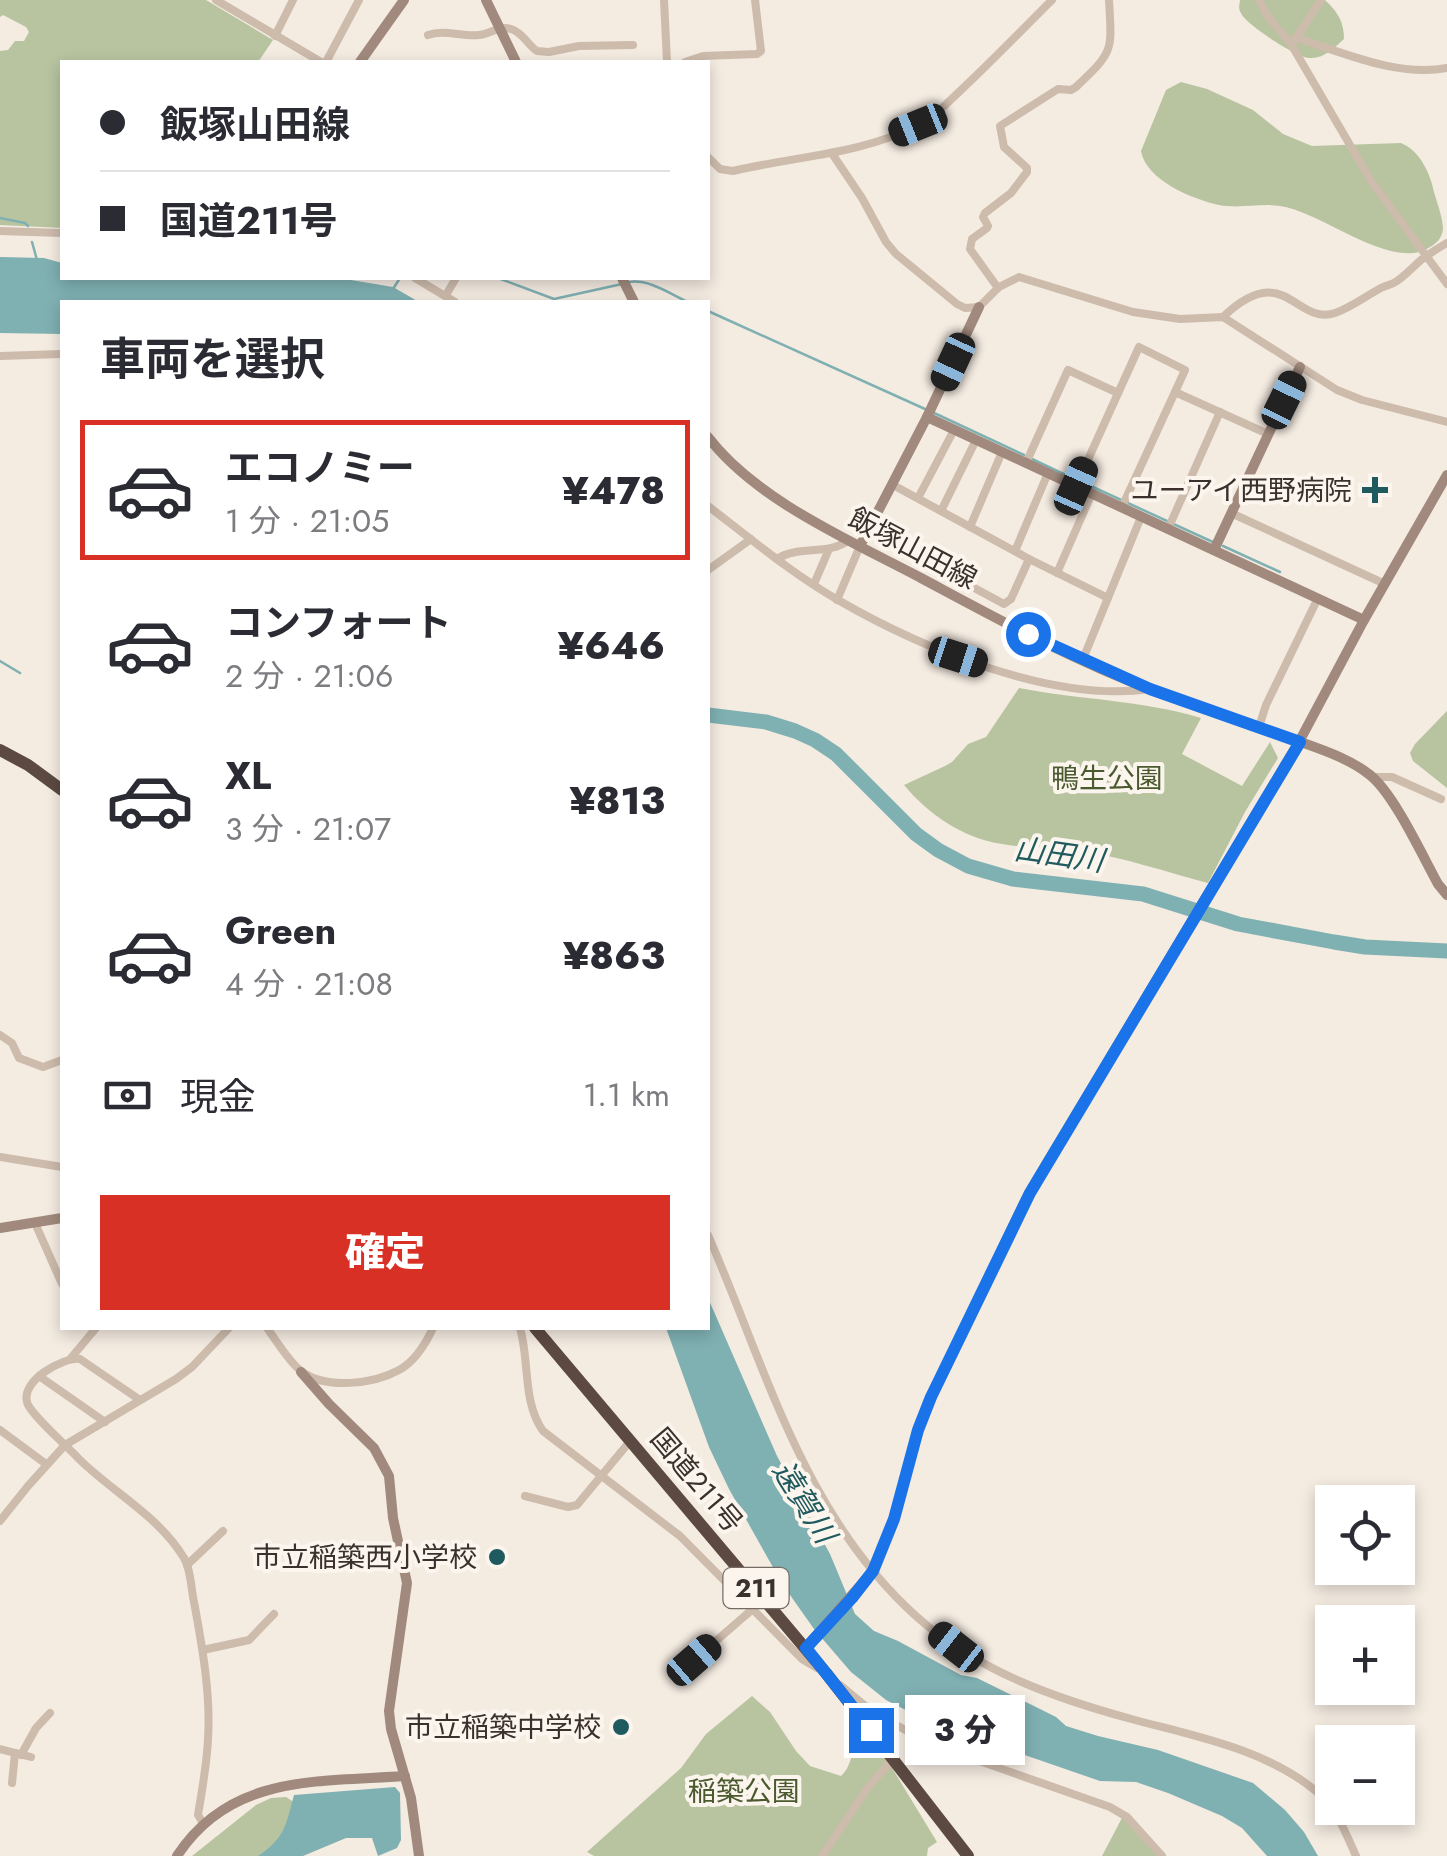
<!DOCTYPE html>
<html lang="ja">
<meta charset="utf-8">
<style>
:root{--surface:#fff;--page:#f2f2f3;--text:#2b2b33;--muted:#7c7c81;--line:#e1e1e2;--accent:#d93025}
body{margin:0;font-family:Jost,"Noto Sans JP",sans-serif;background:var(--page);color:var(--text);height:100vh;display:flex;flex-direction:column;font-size:38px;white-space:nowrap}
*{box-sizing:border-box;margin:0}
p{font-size:32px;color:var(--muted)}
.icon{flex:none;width:55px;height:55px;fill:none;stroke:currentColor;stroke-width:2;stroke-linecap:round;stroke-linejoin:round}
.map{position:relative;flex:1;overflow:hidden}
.side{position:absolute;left:60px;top:300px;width:650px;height:1030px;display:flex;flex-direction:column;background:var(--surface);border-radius:0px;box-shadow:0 5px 15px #0003}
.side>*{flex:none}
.banner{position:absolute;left:60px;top:60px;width:650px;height:220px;border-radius:0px;box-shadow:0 5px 15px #0003;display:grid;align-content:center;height:220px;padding:0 40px;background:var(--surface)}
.buttons{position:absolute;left:1315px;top:1485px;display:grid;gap:20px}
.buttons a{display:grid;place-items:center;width:100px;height:100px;border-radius:0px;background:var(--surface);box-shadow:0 5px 15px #0003;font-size:50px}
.end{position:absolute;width:45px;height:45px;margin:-22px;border:12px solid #1a73e8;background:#fff;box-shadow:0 0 0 5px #fff}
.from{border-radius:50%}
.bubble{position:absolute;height:70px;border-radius:0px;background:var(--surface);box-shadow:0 5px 15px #0003;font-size:32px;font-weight:800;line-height:70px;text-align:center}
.car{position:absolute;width:30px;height:60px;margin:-30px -15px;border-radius:12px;box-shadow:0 0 8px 2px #0007;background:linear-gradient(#222 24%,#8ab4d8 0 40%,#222 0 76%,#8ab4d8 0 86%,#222 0)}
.banner b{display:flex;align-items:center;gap:35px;height:95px;font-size:38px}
.banner b+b{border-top:2px solid var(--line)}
.banner i{width:25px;height:25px;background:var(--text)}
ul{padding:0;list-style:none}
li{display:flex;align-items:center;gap:30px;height:140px;margin:0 20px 15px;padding:0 20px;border:5px solid transparent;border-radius:0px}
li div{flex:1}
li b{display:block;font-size:38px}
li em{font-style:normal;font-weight:800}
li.active{border-color:var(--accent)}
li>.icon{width:90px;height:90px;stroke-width:1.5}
h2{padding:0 40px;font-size:45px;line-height:120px}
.pay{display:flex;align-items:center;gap:25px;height:110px;padding:0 40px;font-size:38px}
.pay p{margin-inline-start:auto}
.primary-button{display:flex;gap:20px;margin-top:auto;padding:20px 40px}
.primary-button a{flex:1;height:115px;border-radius:0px;background:var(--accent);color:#fff;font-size:40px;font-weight:800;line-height:115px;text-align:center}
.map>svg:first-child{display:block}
.green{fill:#b8c4a0}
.water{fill:#7fb0b2}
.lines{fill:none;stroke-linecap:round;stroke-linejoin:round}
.stream{stroke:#7fb0b2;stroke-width:2.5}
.river{stroke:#7fb0b2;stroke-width:15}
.street{stroke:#cdbbac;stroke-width:8}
.secondary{stroke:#a18a7d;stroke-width:10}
.highway{stroke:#5c4a42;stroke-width:12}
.street-bridge{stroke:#cdbbac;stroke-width:8}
.route{stroke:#1a73e8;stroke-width:12}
.poi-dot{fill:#1f5a5e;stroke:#fbf5ee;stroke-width:4}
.labels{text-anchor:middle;stroke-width:8;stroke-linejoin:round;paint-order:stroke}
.shield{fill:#fbf5ee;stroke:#756b66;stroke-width:2.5}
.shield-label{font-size:25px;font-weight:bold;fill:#3b302b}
.poi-label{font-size:28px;fill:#3b302b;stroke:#fbf5ee;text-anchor:end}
.street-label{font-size:28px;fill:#3b302b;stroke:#fbf5ee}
.park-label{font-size:28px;fill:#4a5a2e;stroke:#fbf5ee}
.water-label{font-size:30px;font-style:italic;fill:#1f5a5e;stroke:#fbf5ee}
</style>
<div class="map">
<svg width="1447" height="1856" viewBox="0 0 1447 1856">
<rect width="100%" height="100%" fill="#f4ebe1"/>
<!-- green -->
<g class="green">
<polygon points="0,0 206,0 273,40 258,62 62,62 62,228 0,225 0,51 8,50 15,41 24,41 29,32 26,27 3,15 0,17"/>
<path d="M1240,0H1325C1338,12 1344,22 1344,39C1335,47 1324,59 1310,58C1297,58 1249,26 1242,15C1238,8 1239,8 1240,0Z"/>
<path d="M1181,82L1207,89L1253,110L1283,134L1312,146L1401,143C1420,151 1430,173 1434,192C1437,203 1443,218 1443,229C1442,238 1437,243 1430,247C1393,273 1321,211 1280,206C1260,203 1239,209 1219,205C1192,199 1146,180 1141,151L1166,90Z"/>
<path d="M1019,688C1080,700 1142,700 1201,718L1182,754L1242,786L1270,742L1278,758L1245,812L1208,883C1166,872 1123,857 1080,851C1054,847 1027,849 1002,844C963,838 929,815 904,785L945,766L952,762L968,744L986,737Z"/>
<polygon points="1447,711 1447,788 1413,761 1410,753 1415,744"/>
<path d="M752,1696L770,1712L796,1751L810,1766L841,1776C851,1767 850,1756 857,1744L866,1746L870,1742L889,1763L937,1842L928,1848L927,1856H594L587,1852L681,1768L706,1734Z"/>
<polygon points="286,1797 300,1806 292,1856 192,1856 256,1805 271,1798"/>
<polygon points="1123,1816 1163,1856 1102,1856"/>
</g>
<!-- water -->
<g class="water">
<polygon points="0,257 44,258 62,263 62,278 339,278 393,287 419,302 62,302 62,334 0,333"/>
<polygon points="708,1298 777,1456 830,1554 855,1614 874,1631 898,1641 961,1675 977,1678 1032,1705 1056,1717 1066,1726 1098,1736 1158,1750 1253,1783 1285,1810 1304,1832 1318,1856 1267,1856 1242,1828 1222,1816 1168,1793 1136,1782 1100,1781 929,1722 886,1700 851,1672 814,1629 783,1585 729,1489 709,1447 666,1328 708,1328"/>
<path d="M395,1787L400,1793L401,1840L397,1848L378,1856L372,1838H346L303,1856H258C285,1838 286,1825 294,1795Z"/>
</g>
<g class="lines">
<!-- stream -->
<g class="stream">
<polyline points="0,218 25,223 28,226"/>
<polyline points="32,242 37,260"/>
<polyline points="498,278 554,299 622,284"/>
<path d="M629,282C650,279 670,294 688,302"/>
<polyline points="393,289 400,278"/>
<polyline points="708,311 925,409"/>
<polyline points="932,412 1024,455"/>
<polyline points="1032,459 1074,479"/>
<polyline points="1082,482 1215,543"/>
<polyline points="1223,546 1280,572"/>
<polyline points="0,661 20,673"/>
</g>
<!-- river -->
<polyline class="river" points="708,715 766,722 795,731 815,740 836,754 916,834 938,850 968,866 1013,879 1143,894 1238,924 1334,942 1365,947 1447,951"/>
<!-- street -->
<g class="street">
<polyline points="216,0 321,62"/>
<polyline points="664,0 667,62"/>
<polyline points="1259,0 1269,18 1291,44 1371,181 1447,284"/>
<path d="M428,35C444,29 462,37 479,35C489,34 501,25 511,29C522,32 528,45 537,51L549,52L579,46L633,45"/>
<polyline points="275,36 293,0"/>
<path d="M1297,38C1344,53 1397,77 1447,68"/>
<polyline points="1294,41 1321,0"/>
<polyline points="326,62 359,0"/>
<polyline points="685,62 703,56 757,54 761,51 755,0"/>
<polyline points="833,155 862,198 886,242 896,254 957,304 965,308 979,307 999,287 1019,277 1133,312 1180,319 1223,317 1337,390 1362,400 1447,422"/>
<path d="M708,157L720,169L733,171C795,156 860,155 918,125C934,117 946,104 959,92C991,62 1021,31 1052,0"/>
<polyline points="0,231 62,233"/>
<polyline points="415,278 455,302"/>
<path d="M998,288L970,249L972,239L987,228L988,226L983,217L985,213L1011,193L1027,172V168L1004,147L1000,126L1058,89L1071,90L1076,87C1114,51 1112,52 1109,0"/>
<polyline points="446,295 456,278"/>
<path d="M1223,317C1285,258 1295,326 1335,313C1352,307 1367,295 1383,287C1390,284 1391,285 1397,281C1406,275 1413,267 1421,260C1429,254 1438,248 1447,243"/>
<polyline points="0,356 62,354"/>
<polyline points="1026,463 1068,370 1118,393"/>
<polyline points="893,485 1029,559 1108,598"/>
<polyline points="1076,486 1139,347 1185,370 1175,392 1268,434"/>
<polyline points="918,498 954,430"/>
<path d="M708,506C750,538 791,573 838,600C921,648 1052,703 1150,689"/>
<polyline points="1122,507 1175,392"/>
<polyline points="941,511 976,440"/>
<polyline points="1231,513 1385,584"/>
<polyline points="970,527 1002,452"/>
<polyline points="1168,529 1220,412"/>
<polyline points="869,531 1004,604 1011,599 1029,559"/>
<polyline points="1015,551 1048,473"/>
<path d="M777,559C798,545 828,556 849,540"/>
<polyline points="708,570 751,539"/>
<polyline points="1057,573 1092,493"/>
<polyline points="814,584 829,549"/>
<polyline points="837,600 860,546"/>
<polyline points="1083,659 1141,517"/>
<polyline points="1259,727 1266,705 1318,598"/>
<polyline points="1373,777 1392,777 1441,799"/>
<polyline points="0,1035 12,1043 19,1058 43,1067 62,1060"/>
<polyline points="0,1157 62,1167"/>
<polyline points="35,1223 62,1284"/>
<path d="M708,1235C767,1370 803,1515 917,1617C979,1672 1057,1699 1135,1720C1195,1736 1268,1750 1317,1792C1336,1807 1346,1834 1356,1856"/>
<path d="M267,1328C276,1340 289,1362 301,1371C325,1390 374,1384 399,1370C416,1361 426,1343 433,1328"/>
<path d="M520,1328C530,1362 522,1401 543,1431L680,1536L802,1659L817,1668"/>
<polyline points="71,1358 96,1328"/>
<polyline points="39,1376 105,1422"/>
<path d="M140,1400L80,1359C62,1357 21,1381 27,1402C29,1413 69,1448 78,1458C112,1492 159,1516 184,1558C191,1569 191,1589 194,1602C202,1645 211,1695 208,1739C207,1764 202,1790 198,1815L203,1823"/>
<polyline points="0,1430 46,1464"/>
<polyline points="525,1496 568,1507 577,1505 631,1440"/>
<polyline points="0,1521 28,1486 65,1445 176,1379 192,1367 229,1328"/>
<polyline points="187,1565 223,1531"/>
<polyline points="203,1650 249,1640 274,1614"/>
<polyline points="694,1660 747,1614"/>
<polyline points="840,1685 874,1713 931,1744 1110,1807 1127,1817 1162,1856"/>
<polyline points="0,1749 31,1757"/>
<polyline points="21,1755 36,1728 50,1713"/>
<polyline points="12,1783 15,1753"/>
<polyline points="822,1856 866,1790 893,1759"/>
</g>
<!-- secondary -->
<g class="secondary">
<polyline points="486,0 516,62"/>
<polyline points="360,62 404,0"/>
<polyline points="622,278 634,302"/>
<polyline points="927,417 1364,620"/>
<path d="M708,437C756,500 851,541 921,578C996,618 1072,660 1152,690C1199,707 1248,723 1295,740C1320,749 1349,758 1370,775C1394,794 1422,855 1438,884L1447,895"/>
<polyline points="860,546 927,417 979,307"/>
<polyline points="1214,550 1300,367"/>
<polyline points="0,1228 62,1218"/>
<polyline points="301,1372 329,1404 374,1448 389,1476 393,1518 407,1583 389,1711 391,1729 411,1798 419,1856"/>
<polyline points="805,1648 873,1571 894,1519 918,1430 931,1397 1029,1193 1299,742 1364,620 1447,475"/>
<path d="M177,1856C230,1774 319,1782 405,1776"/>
</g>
<!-- highway -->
<g class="highway">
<polyline points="0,750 28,765 62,790"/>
<polyline points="535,1328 826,1673 968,1856"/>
</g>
<!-- street-bridge -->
<polyline class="street-bridge" points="747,1614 756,1606"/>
</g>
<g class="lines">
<!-- route -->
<polyline class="route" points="871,1730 806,1648 852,1598 873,1571 894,1519 918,1430 931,1397 1030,1193 1300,742 1150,689 1028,634"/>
</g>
<!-- markers -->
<g class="poi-dot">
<path d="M1370 475h10v10h10v10h-10v10h-10v-10h-10v-10h10z"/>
<circle cx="497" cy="1557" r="10"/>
<circle cx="621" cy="1727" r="10"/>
</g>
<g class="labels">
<!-- shield labels -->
<rect class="shield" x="723.5" y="1568" width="65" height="40" rx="8"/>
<g class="shield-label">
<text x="756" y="1597">211</text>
</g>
<!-- poi labels -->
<g class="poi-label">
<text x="1352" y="500">ユーアイ西野病院</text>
<text x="477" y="1567">市立稲築西小学校</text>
<text x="601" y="1737">市立稲築中学校</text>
</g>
<!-- street labels -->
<g class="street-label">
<text transform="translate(913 548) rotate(28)" y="10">飯塚山田線</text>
<text transform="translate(697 1480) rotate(50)" y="10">国道211号</text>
</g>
<!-- park labels -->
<g class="park-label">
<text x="1107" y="788">鴨生公園</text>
<text x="744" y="1801">稲築公園</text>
</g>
<!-- water labels -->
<g class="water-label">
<text transform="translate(1059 855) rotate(8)" y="10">山田川</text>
<text transform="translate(804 1502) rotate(58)" y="10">遠賀川</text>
</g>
</g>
</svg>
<div class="buttons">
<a><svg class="icon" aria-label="locate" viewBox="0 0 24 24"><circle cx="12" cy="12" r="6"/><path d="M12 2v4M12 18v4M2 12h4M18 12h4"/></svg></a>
<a>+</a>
<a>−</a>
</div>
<i class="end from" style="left:1028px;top:634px"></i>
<i class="end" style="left:871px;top:1730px"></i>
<div class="bubble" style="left:905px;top:1695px;width:120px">3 分</div>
<i class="car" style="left:918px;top:125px;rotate:248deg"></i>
<i class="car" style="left:953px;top:362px;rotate:205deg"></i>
<i class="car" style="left:1284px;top:400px;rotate:26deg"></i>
<i class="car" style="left:1076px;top:486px;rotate:24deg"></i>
<i class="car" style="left:958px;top:657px;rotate:108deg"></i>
<i class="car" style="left:956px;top:1647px;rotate:308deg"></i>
<i class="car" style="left:694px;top:1660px;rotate:49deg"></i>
<div class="banner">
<b><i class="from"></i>飯塚山田線</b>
<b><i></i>国道211号</b>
</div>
<section class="side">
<h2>車両を選択</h2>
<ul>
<li class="active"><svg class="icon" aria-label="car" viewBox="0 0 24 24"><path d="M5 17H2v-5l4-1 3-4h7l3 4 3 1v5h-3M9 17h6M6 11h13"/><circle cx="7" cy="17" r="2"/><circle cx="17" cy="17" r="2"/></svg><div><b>エコノミー</b><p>1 分 · 21:05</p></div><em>¥478</em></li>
<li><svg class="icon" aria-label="car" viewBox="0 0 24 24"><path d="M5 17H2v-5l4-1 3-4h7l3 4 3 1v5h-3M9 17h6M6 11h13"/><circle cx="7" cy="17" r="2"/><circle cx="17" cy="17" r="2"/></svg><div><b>コンフォート</b><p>2 分 · 21:06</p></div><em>¥646</em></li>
<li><svg class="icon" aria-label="car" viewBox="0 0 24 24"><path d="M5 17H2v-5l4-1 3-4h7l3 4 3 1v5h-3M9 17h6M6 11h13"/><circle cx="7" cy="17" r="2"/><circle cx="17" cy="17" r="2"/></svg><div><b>XL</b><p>3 分 · 21:07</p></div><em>¥813</em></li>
<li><svg class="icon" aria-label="car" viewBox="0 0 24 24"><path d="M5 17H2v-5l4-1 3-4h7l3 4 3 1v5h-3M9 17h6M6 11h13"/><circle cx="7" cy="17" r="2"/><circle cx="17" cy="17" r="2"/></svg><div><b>Green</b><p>4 分 · 21:08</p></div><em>¥863</em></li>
</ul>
<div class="pay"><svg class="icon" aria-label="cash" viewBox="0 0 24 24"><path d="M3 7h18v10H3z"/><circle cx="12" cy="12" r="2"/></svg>現金<p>1.1 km</p></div>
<div class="primary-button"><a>確定</a></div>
</section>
</div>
